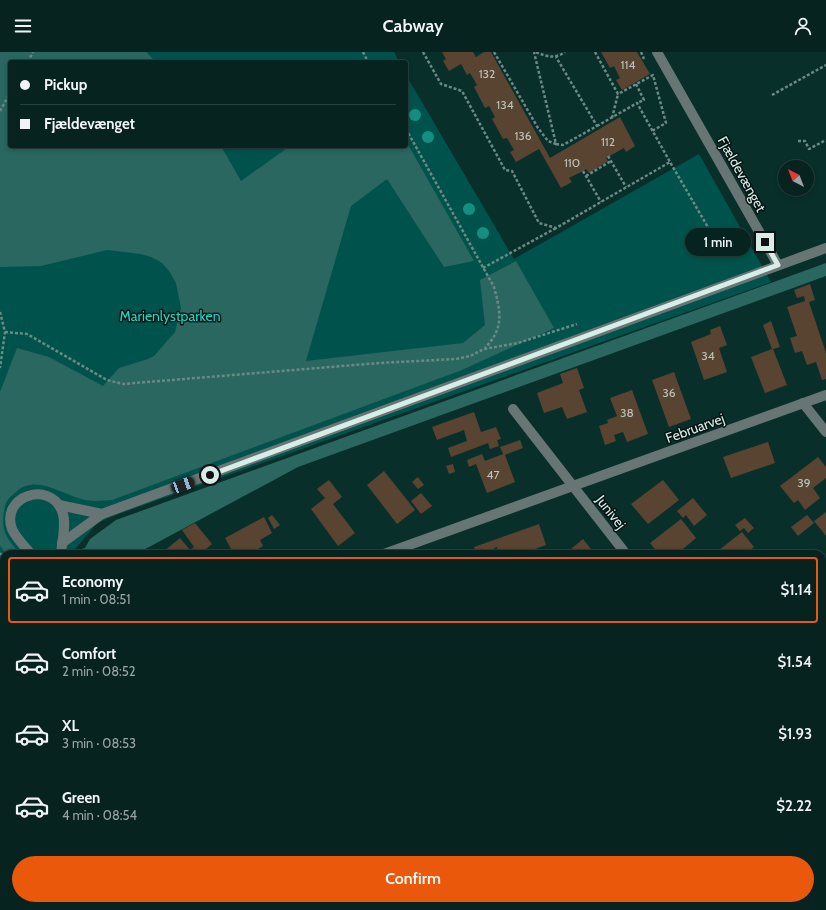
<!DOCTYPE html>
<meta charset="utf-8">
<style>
:root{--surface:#072320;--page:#152f2d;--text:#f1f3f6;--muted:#98a4a5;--line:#28403e;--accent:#ea580c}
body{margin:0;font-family:Cabin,sans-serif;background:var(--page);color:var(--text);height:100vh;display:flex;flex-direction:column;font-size:15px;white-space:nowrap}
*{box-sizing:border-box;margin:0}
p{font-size:13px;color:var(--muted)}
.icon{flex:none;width:22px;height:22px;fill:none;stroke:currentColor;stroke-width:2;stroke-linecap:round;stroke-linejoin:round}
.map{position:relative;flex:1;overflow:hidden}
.panel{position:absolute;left:0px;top:498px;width:826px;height:360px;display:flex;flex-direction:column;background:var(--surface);border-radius:12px 12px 0 0;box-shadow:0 2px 6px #0003,0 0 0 1px var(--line)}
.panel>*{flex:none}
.hud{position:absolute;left:8px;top:8px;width:400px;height:88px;border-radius:4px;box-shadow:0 2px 6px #0003,0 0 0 1px var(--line);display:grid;align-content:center;height:88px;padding:0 12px;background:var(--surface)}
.needle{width:26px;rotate:318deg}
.tools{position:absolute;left:778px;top:108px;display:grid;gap:8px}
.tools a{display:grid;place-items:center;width:36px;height:36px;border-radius:50%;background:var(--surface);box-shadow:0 2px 6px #0003,0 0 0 1px var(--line);font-size:20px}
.end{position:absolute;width:18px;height:18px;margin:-9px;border:5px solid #d8ece8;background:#111;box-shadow:0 0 0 2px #111}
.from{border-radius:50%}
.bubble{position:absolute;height:28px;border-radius:14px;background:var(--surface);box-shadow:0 2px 6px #0003,0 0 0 1px var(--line);font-size:13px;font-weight:600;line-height:28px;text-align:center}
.car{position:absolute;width:12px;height:24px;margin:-12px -6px;border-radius:5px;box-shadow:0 0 3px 1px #0007;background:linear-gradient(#222 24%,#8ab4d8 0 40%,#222 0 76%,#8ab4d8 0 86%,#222 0)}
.hud b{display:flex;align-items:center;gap:14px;height:38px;font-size:15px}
.hud b+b{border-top:1px solid var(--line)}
.hud i{width:10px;height:10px;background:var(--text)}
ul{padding:7px 0 0;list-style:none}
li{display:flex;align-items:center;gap:12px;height:66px;margin:0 8px 6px;padding:0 4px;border:2px solid transparent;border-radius:4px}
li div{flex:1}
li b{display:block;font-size:15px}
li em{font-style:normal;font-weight:600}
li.on{border-color:var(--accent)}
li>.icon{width:36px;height:36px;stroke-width:1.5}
.cta{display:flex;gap:8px;margin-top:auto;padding:8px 12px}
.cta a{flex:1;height:46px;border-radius:24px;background:var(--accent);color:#fff;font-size:16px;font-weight:600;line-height:46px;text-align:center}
header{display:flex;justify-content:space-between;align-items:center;height:52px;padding:0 12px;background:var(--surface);font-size:18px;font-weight:600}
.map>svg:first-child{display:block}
.green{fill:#00534c}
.forest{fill:#296760}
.building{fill:#594431}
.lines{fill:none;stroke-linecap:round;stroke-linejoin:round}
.path{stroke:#6c8985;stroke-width:2.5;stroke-dasharray:3 2;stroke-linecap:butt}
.minor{stroke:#677674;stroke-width:10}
.tree{fill:#158e82}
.route{stroke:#d8ece8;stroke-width:5}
.labels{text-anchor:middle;stroke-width:3;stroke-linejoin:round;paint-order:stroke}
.number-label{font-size:12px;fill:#b8c2ba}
.street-label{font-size:14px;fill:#d8ece8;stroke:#061412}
.park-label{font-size:14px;fill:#1edbca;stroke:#061412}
</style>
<header><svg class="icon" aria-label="menu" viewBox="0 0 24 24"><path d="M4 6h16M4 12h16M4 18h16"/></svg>Cabway<svg class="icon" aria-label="person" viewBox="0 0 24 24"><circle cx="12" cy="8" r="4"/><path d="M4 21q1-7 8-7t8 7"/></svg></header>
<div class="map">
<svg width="826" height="858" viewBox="0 0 826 858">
<rect width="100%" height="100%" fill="#092f2b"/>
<!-- green -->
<polygon class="green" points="0,0 394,0 399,10 10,10 10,94 406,94 406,23 514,207 699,102 771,230 116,463 97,471 71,502 4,502 4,640 0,640"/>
<!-- forest -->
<g class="forest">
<path d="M0,0H146L156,10H10V94H221L241,129L290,94H406V89L474,209L444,215L387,127L351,154L306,309L463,291L485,273L480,228L516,209L554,276L462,318L112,448C104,448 93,450 85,448C64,444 36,421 16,440C11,444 7,447 5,454C0,478 5,484 20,502H6L0,494V340L17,296L49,305L103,334L119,316L148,307L154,304L175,280L181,256L176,231L169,219L162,211L151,205L140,202L107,198L41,214L0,215Z"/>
<polygon points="826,211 826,224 298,415 136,502 72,502 72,500 85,496 90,487 116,468"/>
</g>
<!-- building -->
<g class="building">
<polygon points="442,0 473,0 476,5 484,0 491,0 550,106 620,65 635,94 626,100 624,96 606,106 608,109 589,121 586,117 583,119 569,126 572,130 561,136 539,97 516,110 510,100 514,98 507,86 503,87 492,67 495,65 489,54 485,56 474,35 477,33 470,21 467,23 461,12 449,19 443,9 446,7"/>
<polygon points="601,0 637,0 650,22 622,38 616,28 620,26 614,14 610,16"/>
<polygon points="810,232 815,248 809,250 826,301 826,327 822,328 816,310 807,313 802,299 795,301 790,286 797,284 787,255 805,249 804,244 797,246 794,238"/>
<polygon points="771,269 780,295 773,297 787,333 765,341 751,305 772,297 763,273"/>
<polygon points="720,274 727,293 719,296 727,320 704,328 691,290 711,282 710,278"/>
<polygon points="577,316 584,336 579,338 587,360 567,367 562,355 544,361 537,341 563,331 560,322"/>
<polygon points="674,320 691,367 669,375 652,328"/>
<polygon points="632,338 648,382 627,390 623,380 614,383 616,389 605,393 599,374 608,371 607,368 617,364 610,346"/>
<polygon points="474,360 481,380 496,375 501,387 497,388 499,394 490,397 488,391 451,405 448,396 467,389 464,378 437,388 432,375"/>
<polygon points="520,388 523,396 505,403 515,430 487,441 476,412 469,415 467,408 482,402 485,409 503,402 500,395"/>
<polygon points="768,390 775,411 731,426 723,405"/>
<polygon points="818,405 826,415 826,426 813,436 820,446 805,458 798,448 794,451 780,434"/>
<polygon points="453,412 455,420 449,422 446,414"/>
<polygon points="384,419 415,458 397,472 367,433"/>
<polygon points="418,425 424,433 418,437 412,430"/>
<polygon points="329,428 342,445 333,452 355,481 338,494 311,457 325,446 317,437"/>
<polygon points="663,428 679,448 648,472 631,452"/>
<polygon points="421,441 432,454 421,462 411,449"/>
<polygon points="693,446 707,463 694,474 686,463 683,466 677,459"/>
<polygon points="826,460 826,484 814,469"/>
<polygon points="272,463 280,473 274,477 268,466"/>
<polygon points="807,463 814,471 798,484 791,475"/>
<polygon points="264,465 272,481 260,488 263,494 258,497 260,499 255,501 254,499 248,502 234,502 225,486"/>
<polygon points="745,466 754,476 748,481 744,476 740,479 735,473"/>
<polygon points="681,467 696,486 677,502 659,502 650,491"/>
<polygon points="195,471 212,492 201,501 203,502 165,502 163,500 180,486 190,498 194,495 182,478"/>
<polygon points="539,472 546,493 535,497 537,502 499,502 497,495 494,496 496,502 476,502 474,495"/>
<polygon points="742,480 754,495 746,502 714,502"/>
<polygon points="583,487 595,502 556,502 562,497 565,502"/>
<polygon points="826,513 826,528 822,523 822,517"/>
<polygon points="822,589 826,594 826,597 822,601"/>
<polygon points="822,611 826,616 826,642 822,637"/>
<polygon points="0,657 4,658 2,674 0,673"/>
<polygon points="826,660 826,697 822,692 822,664"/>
<polygon points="0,788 4,789 3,800 0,799"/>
<polygon points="826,793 826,821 822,824 822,796"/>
<polygon points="24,854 46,854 46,858 23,858"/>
<polygon points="98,854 137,854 136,858 97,858"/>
<polygon points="157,854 190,854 189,858 157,858"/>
<polygon points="250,854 275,854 278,858 244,858"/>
<polygon points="351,854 376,854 371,858 354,858"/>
<polygon points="380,854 403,854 401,858 384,858"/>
<polygon points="423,854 441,854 436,858 422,858 421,856"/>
<polygon points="516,854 551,854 546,858 511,858"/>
<polygon points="623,854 635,854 638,858 620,858"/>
<polygon points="639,854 671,854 668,856 669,858 642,858"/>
<polygon points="785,854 795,854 793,858 787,858"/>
</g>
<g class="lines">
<!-- path -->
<g class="path">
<polyline points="363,0 368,10"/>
<polyline points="423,0 441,32 462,39 505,118 512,119 539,171 556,176 670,110 716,189 729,192 747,182"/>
<polyline points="494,0 538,76 548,89 556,92 534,0"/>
<path d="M536,0C547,5 555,7 565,0"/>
<polyline points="595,0 618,42 653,23 666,71 652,79"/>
<polyline points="641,0 644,7"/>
<polyline points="28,10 33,0"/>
<polyline points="636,32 644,48 637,51"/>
<polyline points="772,43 826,13"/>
<polyline points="0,59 10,41"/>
<polyline points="612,66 618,42"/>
<polyline points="597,74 637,51 670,110"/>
<path d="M406,77L494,235C501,261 504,276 485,296"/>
<polyline points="798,89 805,89 809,97 826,88"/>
<polyline points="556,92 563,93 597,74 556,5"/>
<polyline points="608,104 626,135"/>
<polyline points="583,119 601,150"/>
<polyline points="586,124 611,109"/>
<polyline points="483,216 556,176"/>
<polyline points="0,260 5,280 0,316"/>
<polyline points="5,280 27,282 107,328 123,332 379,311 456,307 470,304 484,297 518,291 577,272"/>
<polyline points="0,501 4,506"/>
<polyline points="4,858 4,854"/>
</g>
<!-- minor -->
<g class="minor">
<polyline points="657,0 778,213"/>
<polyline points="803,351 826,380"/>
<polyline points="513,357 626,502"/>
<polyline points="59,453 102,462"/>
<polyline points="62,491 102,462 826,196"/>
<path d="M31,502C25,495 16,486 12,477C0,444 50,428 62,459C67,471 62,489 61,502"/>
<polyline points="384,502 826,343"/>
<polyline points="822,749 826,754"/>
<polyline points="308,854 311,858"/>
<polyline points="594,854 597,858"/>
</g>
</g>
<!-- trees -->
<g class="tree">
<circle cx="415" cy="63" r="6"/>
<circle cx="428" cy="85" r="6"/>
<circle cx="469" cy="157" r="6"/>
<circle cx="483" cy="181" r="6"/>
</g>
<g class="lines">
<!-- route -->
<polyline class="route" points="210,423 778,213 765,190"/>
</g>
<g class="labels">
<!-- number labels -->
<g class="number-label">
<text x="628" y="17">114</text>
<text x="487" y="26">132</text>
<text x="505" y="57">134</text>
<text x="523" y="88">136</text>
<text x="608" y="94">112</text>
<text x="572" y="115">110</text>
<text x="708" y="308">34</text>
<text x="669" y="345">36</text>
<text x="627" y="365">38</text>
<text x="493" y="427">47</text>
<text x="804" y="435">39</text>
</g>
<!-- street labels -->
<g class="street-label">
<text transform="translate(742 122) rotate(61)" y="5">Fjældevænget</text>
<text transform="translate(695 376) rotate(-20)" y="5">Februarvej</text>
<text transform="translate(611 460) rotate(52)" y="5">Junivej</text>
</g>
<!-- park labels -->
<g class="park-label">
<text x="170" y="269">Marienlystparken</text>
</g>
</g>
</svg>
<div class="tools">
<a><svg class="needle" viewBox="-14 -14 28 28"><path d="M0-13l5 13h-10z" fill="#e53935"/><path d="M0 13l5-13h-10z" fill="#98a4a5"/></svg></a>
</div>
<i class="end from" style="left:210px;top:423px"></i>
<i class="end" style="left:765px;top:190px"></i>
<div class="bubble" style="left:685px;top:176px;width:66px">1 min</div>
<i class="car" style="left:183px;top:433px;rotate:70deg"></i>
<div class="hud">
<b><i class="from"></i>Pickup</b>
<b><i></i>Fjældevænget</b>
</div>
<section class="panel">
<ul>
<li class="on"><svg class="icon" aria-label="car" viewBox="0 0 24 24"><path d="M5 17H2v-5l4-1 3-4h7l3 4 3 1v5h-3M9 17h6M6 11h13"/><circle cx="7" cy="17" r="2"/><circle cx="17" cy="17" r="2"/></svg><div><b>Economy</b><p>1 min · 08:51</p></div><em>$1.14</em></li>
<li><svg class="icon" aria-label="car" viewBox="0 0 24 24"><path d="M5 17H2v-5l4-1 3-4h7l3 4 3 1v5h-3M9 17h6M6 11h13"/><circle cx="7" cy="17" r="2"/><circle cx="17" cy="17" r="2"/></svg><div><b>Comfort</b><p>2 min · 08:52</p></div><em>$1.54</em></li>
<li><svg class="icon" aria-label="car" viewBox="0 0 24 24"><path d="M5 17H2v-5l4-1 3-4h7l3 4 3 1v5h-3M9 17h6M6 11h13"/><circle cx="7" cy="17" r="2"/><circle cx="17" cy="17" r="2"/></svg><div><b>XL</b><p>3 min · 08:53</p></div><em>$1.93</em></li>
<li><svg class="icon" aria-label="car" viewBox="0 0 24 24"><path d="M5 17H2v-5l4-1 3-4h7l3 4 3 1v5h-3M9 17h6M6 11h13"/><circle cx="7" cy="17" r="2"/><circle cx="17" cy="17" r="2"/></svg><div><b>Green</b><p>4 min · 08:54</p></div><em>$2.22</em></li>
</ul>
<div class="cta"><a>Confirm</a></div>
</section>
</div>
